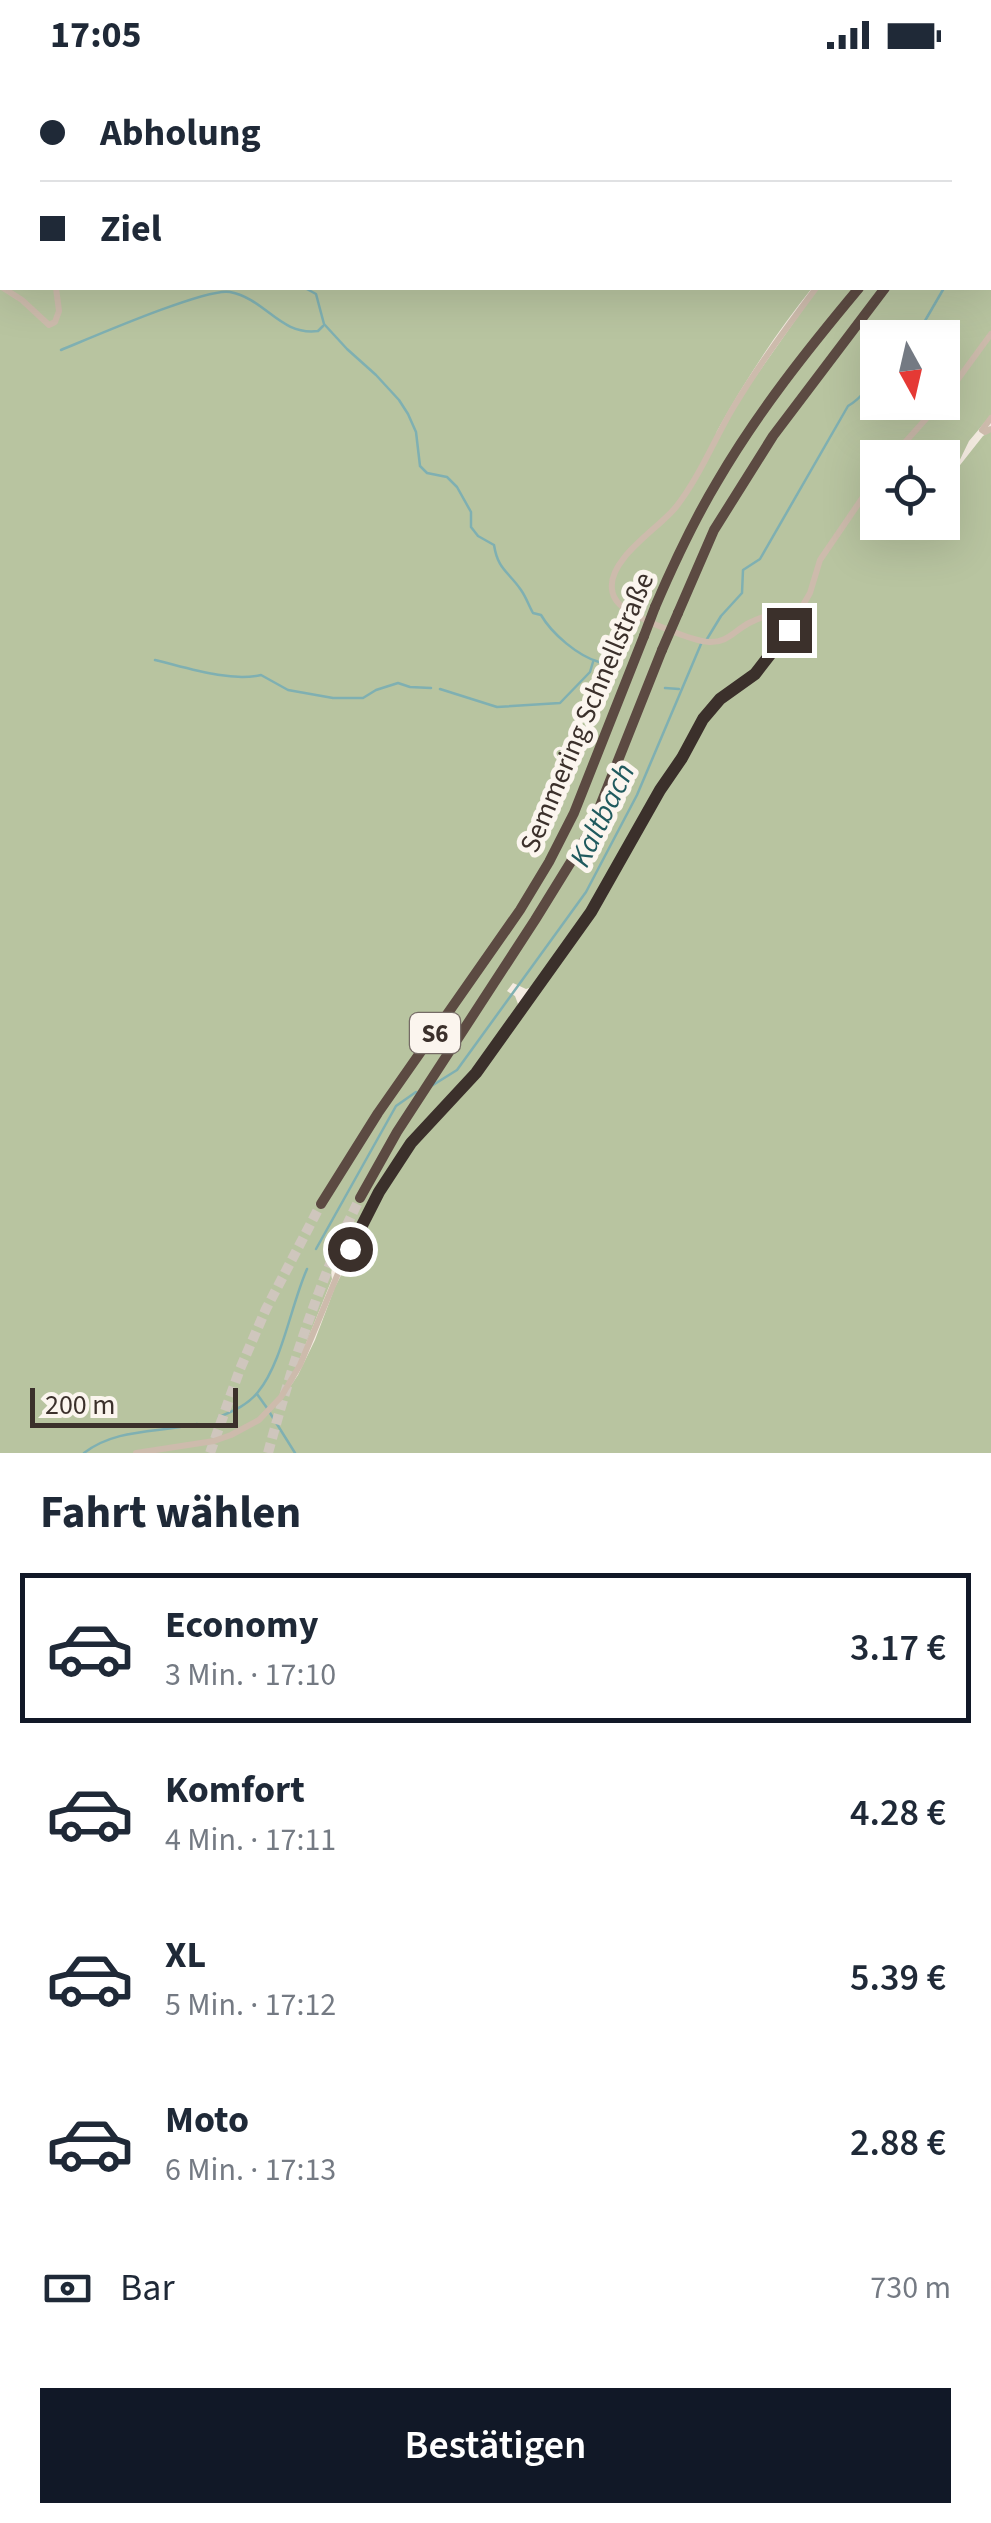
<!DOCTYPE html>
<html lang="de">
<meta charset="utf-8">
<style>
:root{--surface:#fff;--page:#f6f6f7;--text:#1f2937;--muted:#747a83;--line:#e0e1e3;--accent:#111827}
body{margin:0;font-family:"Source Sans 3",sans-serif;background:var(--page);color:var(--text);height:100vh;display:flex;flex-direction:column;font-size:38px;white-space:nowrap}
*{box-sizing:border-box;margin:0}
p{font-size:32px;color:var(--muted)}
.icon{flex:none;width:55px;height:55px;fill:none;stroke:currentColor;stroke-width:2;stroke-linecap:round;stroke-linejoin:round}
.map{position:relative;height:1383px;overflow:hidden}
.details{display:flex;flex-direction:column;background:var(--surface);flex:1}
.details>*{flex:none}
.top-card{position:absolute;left:0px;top:0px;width:992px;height:220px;box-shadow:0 10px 40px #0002;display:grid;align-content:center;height:220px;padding:0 40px;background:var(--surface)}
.needle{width:65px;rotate:172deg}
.controls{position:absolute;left:860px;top:250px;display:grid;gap:20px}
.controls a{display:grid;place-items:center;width:100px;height:100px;border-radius:0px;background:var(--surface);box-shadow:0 10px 40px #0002;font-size:50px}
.scale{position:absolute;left:30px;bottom:25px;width:208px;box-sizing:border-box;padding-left:10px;border:5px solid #3b302b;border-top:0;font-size:28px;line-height:35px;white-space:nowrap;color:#3b302b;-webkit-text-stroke:8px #fbf5ee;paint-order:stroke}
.end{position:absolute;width:45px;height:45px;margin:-22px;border:12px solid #3b302b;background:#fff;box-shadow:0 0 0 5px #fff}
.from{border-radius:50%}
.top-card b{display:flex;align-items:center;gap:35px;height:95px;font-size:38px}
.top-card b+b{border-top:2px solid var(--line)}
.top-card i{width:25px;height:25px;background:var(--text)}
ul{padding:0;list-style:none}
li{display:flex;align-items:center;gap:30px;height:150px;margin:0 20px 15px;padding:0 20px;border:5px solid transparent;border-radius:0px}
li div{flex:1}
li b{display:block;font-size:38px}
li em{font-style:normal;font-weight:600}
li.current{border-color:var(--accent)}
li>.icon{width:90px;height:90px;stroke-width:1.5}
h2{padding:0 40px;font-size:45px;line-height:120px}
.pay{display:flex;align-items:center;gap:25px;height:110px;padding:0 40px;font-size:38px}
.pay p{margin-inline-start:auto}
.primary-button{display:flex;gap:20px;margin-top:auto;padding:20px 40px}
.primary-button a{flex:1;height:115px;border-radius:0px;background:var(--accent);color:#fff;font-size:40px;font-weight:600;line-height:115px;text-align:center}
.status{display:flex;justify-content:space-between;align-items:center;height:70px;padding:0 50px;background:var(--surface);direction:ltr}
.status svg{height:28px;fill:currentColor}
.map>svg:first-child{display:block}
.green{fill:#b8c4a0;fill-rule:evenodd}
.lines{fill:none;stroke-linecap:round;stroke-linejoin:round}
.stream{stroke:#7fb0b2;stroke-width:2.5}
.highway-tunnel{stroke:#cfc6bd;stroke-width:10;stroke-dasharray:10 5;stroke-linecap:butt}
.street{stroke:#cdbbac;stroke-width:6}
.highway{stroke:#5c4a42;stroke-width:10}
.highway-bridge{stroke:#5c4a42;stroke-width:10}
.route{stroke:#3b302b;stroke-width:12}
.labels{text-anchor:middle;stroke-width:10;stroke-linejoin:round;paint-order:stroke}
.shield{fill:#fbf5ee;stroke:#756b66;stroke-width:2.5}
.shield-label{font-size:25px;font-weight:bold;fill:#3b302b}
.street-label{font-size:28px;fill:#3b302b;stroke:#fbf5ee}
.water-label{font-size:30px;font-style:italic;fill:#1f5a5e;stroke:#fbf5ee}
</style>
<div class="status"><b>17:05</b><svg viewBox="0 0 49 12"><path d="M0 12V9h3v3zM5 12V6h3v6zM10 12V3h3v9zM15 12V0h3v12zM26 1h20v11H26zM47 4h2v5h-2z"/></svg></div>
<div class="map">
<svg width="991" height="1383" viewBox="0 0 991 1383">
<rect width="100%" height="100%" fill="#f4ebe1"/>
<!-- green -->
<path class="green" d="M0,0H991L990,167V2H2V218H812C776,263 744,312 716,363L818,218H990L991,192V345L969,371L953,404L983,366L991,361V1383H0ZM878,268H942V332H878ZM878,388H942V452H878ZM713,639L647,747L606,825L574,873L472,1015L426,1061L403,1091L373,1142L335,1217L315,1270L298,1305L279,1333L294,1303L332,1209C329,1197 336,1190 345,1183L365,1141L404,1077L426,1051L468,1009L514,945L518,934L515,926L507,921L513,913L526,919L532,917L598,825L655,722L707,640Z"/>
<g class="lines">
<!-- stream -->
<g class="stream">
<polyline points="990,157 991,156"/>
<path d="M305,218L316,224L324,254L347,279L376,305L399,330L408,344L416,362L420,396L427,403L447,407L457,417L471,442V457L478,466L494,475C498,500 508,501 521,520C526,527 529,536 533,543L541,545C552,564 578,586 599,592"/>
<polyline points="915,268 944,218"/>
<path d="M61,280C88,269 207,217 230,222C266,229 280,266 318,261L323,256"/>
<path d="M707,569L721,546L742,523L743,500L760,489L848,336C863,327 868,318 871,302L878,297"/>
<path d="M155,590C188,598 229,612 261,605L288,620L333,628H363L376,620L398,613L410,617L431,618"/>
<polyline points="665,618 679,619"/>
<polyline points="440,619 497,637 560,633 590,602 593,592"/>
<polyline points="433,1015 457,1000 586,822 637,725 701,574"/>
<polyline points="316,1179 396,1036 416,1022"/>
<polyline points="257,1324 267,1338"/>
<polyline points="270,1343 295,1383"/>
<path d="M219,1347C233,1341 248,1335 258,1322C282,1293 291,1235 307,1199"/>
<path d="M84,1383C116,1358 158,1363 197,1354"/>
</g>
<!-- highway-tunnel -->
<g class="highway-tunnel">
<polyline points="210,1383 240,1299 266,1239 321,1134"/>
<path d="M268,1383C292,1295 319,1210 360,1128"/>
</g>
<!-- street -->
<g class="street">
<polyline points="637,2 639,0"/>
<polyline points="989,2 990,0"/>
<polyline points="0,216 22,230 49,255 55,252 59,241 56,218"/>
<polyline points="942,331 991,264"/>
<polyline points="991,348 982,360 985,362 991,359"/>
<polyline points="891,388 941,332"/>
<path d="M800,541C782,540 765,545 749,553C734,561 727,573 709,572C692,571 645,551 630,542C621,537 613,530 612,519C608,489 658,459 676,437C699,408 714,370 733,338C758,296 787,257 816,218"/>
<polyline points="136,1383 214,1371 231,1365 259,1350 281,1327 300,1295 339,1201 361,1157 393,1099 419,1063 476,1003 591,843 660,719 713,636 755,603 789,559 810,523 820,490 878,405"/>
</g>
<!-- highway -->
<g class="highway">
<polyline points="990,46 991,44"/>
<polyline points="990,79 991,78"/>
<path d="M655,537C673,495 693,452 717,412C757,343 808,279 859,218"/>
<polyline points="678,543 714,460 773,366 885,218"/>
<polyline points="360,1128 397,1062 535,850 590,761 662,580"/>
<polyline points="321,1134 378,1043 520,840 549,792 574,743 644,566"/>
</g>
<!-- highway-bridge -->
<g class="highway-bridge">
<polyline points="644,566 655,537"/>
<polyline points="662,580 678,543"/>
</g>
</g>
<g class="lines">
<!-- route -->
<polyline class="route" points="350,1179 379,1122 411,1073 476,1003 591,842 660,720 682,688 703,649 720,629 755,604 789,560"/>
</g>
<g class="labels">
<!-- shield labels -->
<rect class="shield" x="410" y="943" width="50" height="40" rx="8"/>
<g class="shield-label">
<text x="435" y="972">S6</text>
</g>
<!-- street labels -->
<g class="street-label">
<text transform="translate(586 642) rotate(-67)" y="10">Semmering Schnellstraße</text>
</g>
<!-- water labels -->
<g class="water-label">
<text transform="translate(602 745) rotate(-64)" y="10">Kaltbach</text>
</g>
</g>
</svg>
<div class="controls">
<a><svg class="needle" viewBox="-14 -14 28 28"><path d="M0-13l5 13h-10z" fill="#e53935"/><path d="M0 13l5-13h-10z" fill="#747a83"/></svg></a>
<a><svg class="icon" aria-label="locate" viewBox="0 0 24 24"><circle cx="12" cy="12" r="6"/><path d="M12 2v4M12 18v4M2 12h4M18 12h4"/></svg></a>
</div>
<div class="scale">200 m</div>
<i class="end from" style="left:350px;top:1179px"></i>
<i class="end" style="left:789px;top:560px"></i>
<div class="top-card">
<b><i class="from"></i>Abholung</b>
<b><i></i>Ziel</b>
</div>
</div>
<section class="details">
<h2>Fahrt wählen</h2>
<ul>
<li class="current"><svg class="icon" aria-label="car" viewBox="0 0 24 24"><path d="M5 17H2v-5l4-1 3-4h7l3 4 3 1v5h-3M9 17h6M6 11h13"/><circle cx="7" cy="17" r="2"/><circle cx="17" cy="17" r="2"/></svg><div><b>Economy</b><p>3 Min. · 17:10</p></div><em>3.17 €</em></li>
<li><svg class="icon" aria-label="car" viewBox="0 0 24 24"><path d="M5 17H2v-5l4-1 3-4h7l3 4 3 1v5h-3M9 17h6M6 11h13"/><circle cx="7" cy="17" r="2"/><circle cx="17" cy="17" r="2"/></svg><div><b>Komfort</b><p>4 Min. · 17:11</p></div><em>4.28 €</em></li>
<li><svg class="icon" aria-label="car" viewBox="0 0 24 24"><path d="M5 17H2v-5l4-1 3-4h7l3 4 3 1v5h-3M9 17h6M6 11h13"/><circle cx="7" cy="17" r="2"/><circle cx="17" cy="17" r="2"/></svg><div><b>XL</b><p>5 Min. · 17:12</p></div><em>5.39 €</em></li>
<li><svg class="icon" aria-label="car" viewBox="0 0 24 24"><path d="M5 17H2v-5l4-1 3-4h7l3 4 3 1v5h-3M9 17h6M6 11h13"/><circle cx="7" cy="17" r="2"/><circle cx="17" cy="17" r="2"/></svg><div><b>Moto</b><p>6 Min. · 17:13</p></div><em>2.88 €</em></li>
</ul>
<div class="pay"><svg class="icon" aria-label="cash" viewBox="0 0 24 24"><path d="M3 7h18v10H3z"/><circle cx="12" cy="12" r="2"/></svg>Bar<p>730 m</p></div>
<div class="primary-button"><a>Bestätigen</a></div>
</section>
